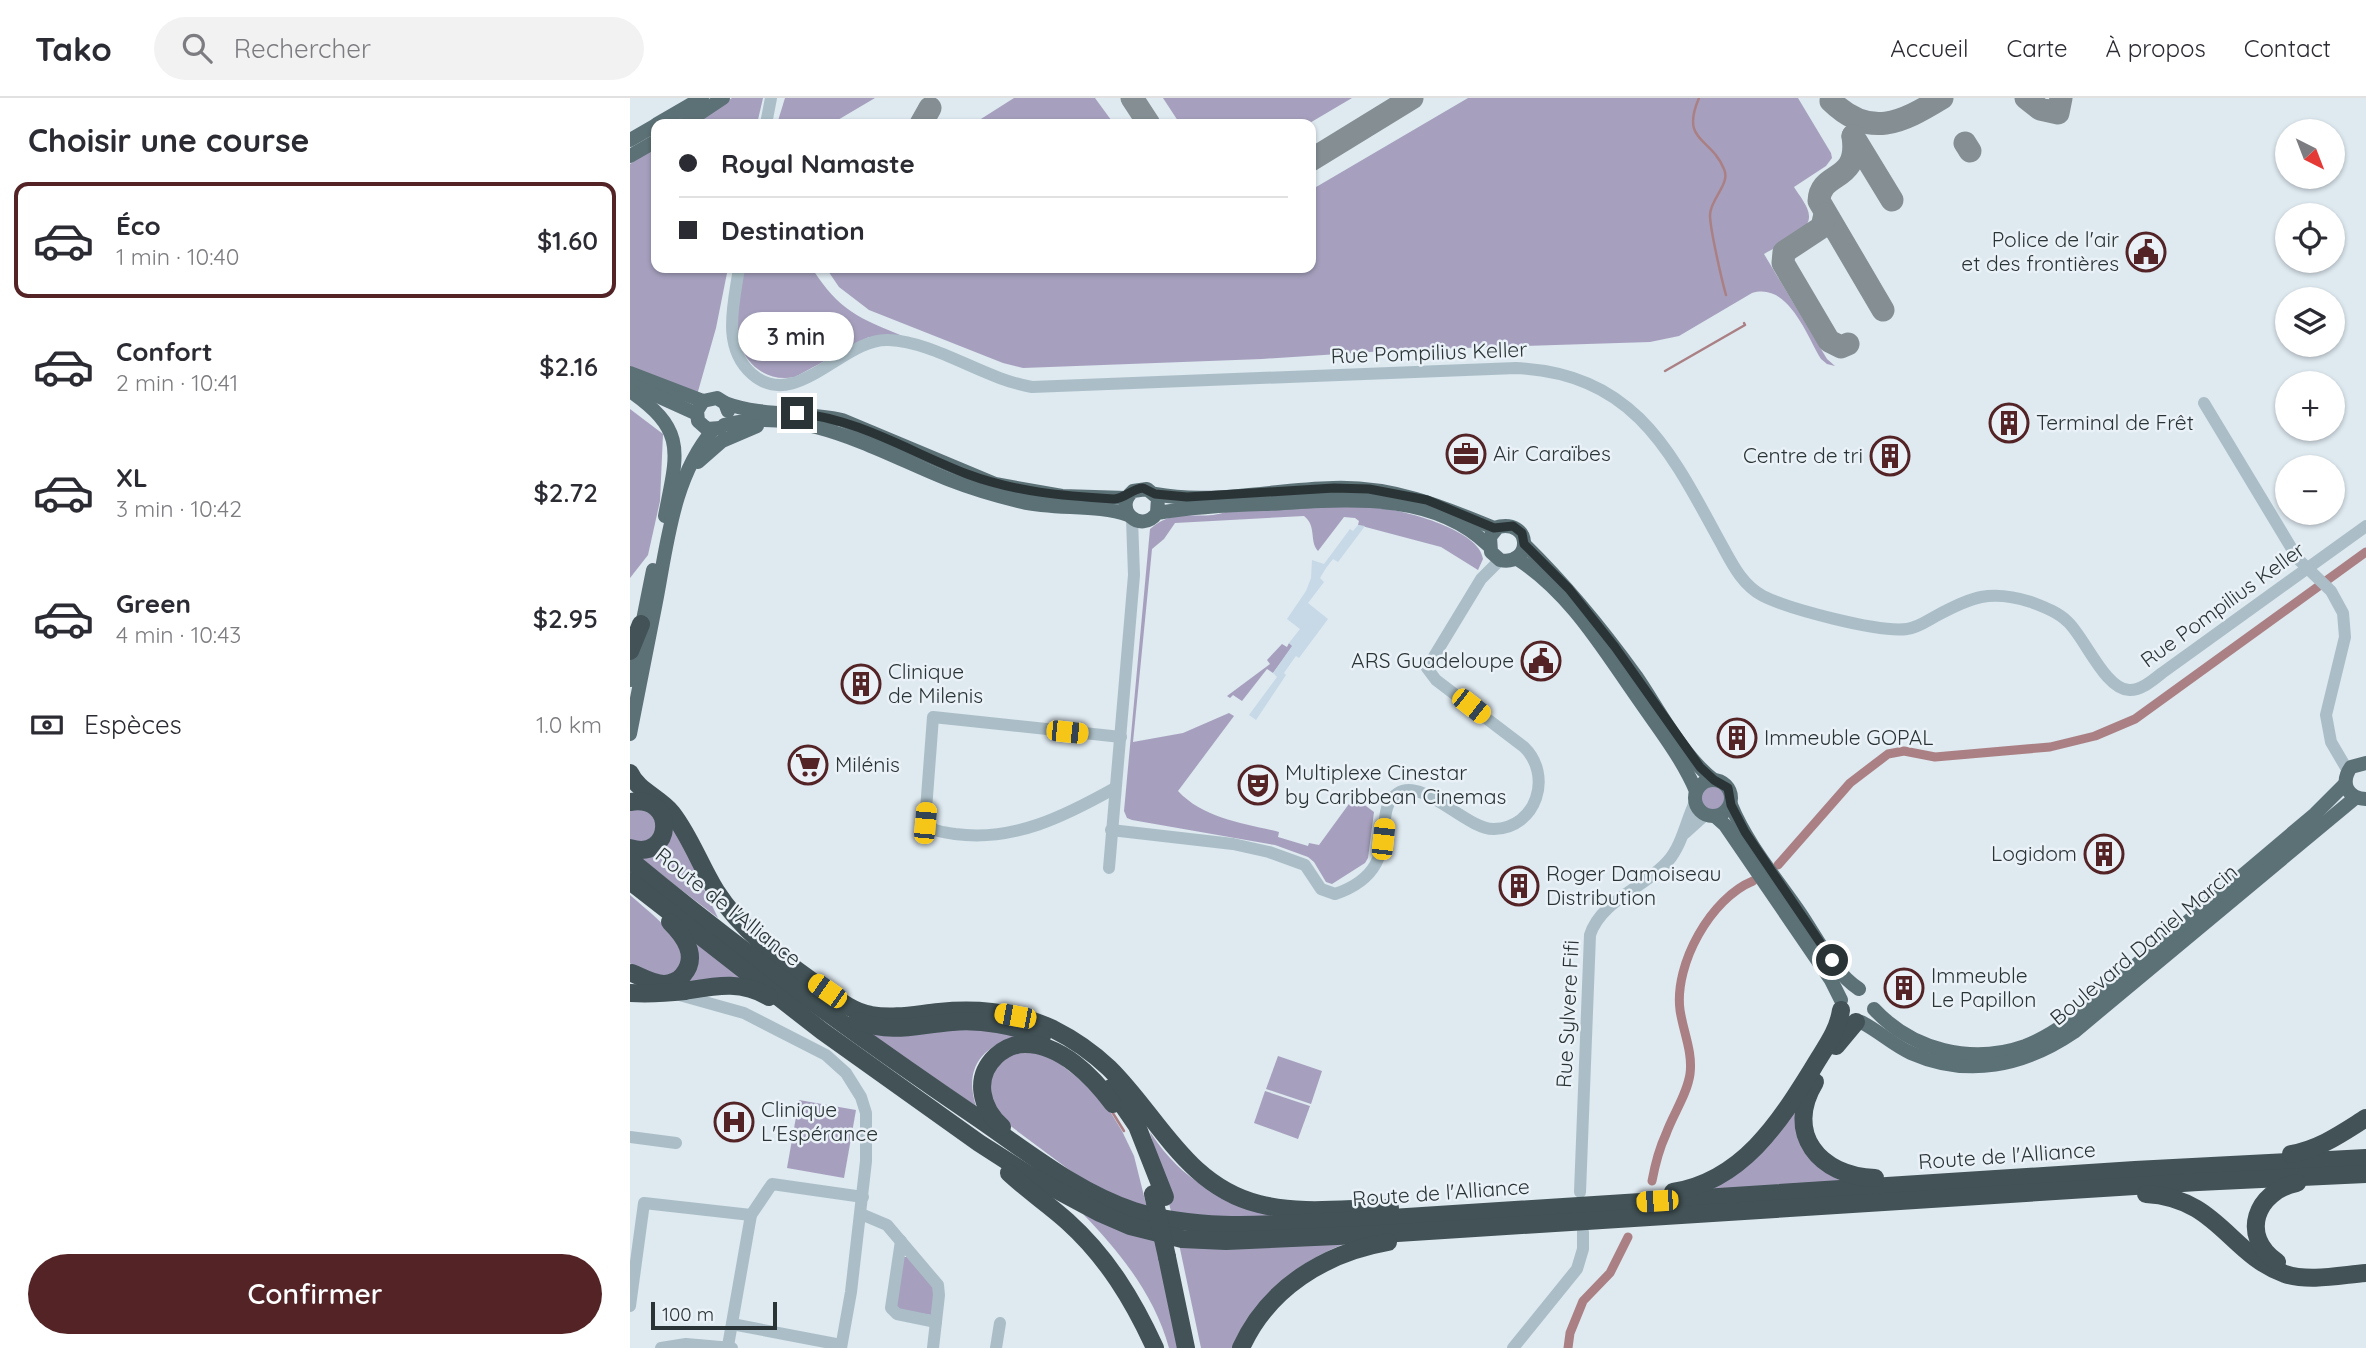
<!DOCTYPE html>
<html lang="fr">
<meta charset="utf-8">
<style>
:root{--surface:#fff;--page:#f2f2f3;--text:#2b2b33;--muted:#7c7c81;--line:#e1e1e2;--accent:#532326}
body{margin:0;font-family:Quicksand,sans-serif;background:var(--page);color:var(--text);height:100vh;display:flex;flex-direction:column;font-size:26px;white-space:nowrap}
*{box-sizing:border-box;margin:0}
p{font-size:23px;color:var(--muted)}
.icon{flex:none;width:38px;height:38px;fill:none;stroke:currentColor;stroke-width:2;stroke-linecap:round;stroke-linejoin:round}
.map{position:relative;flex:1;overflow:hidden}
.details{display:flex;flex-direction:column;background:var(--surface);width:630px}
.details>*{flex:none}
.banner{position:absolute;left:21px;top:21px;width:665px;height:154px;border-radius:14px;box-shadow:0 2px 5px #0004;display:grid;align-content:center;height:154px;padding:0 28px;background:var(--surface)}
.needle{width:46px;rotate:138deg}
.tools{position:absolute;left:1645px;top:21px;display:grid;gap:14px}
.tools a{display:grid;place-items:center;width:70px;height:70px;border-radius:50%;background:var(--surface);box-shadow:0 2px 5px #0004;font-size:35px}
.scale{position:absolute;left:21px;bottom:18px;width:126px;box-sizing:border-box;padding-left:7px;border:4px solid #2a3436;border-top:0;font-size:19px;line-height:24px;white-space:nowrap;color:#2a3436;-webkit-text-stroke:5px #eaf2f8;paint-order:stroke}
.end{position:absolute;width:32px;height:32px;margin:-16px;border:9px solid #2a3436;background:#fff;box-shadow:0 0 0 4px #fff}
.from{border-radius:50%}
.bubble{position:absolute;height:49px;border-radius:24px;background:var(--surface);box-shadow:0 2px 5px #0004;font-size:23px;font-weight:600;line-height:49px;text-align:center}
.car{position:absolute;width:21px;height:42px;margin:-21px -10px;border-radius:9px;box-shadow:0 0 5px 2px #0007;background:linear-gradient(#f5c518 24%,#345 0 40%,#f5c518 0 76%,#345 0 86%,#f5c518 0)}
.banner b{display:flex;align-items:center;gap:24px;height:66px;font-size:26px}
.banner b+b{border-top:2px solid var(--line)}
.banner i{width:18px;height:18px;background:var(--text)}
ul{padding:0;list-style:none}
li{display:flex;align-items:center;gap:21px;height:116px;margin:0 14px 10px;padding:0 14px;border:4px solid transparent;border-radius:14px}
li div{flex:1}
li b{display:block;font-size:26px}
li em{font-style:normal;font-weight:600}
li.selected{border-color:var(--accent)}
li>.icon{width:63px;height:63px;stroke-width:1.5}
h2{padding:0 28px;font-size:32px;line-height:84px}
.pay{display:flex;align-items:center;gap:18px;height:77px;padding:0 28px;font-size:26px}
.pay p{margin-inline-start:auto}
.cta{display:flex;gap:14px;margin-top:auto;padding:14px 28px}
.cta a{flex:1;height:80px;border-radius:42px;background:var(--accent);color:#fff;font-size:28px;font-weight:600;line-height:80px;text-align:center}
header{display:flex;align-items:center;gap:42px;box-sizing:border-box;height:98px;padding:0 35px;background:var(--surface);border-bottom:2px solid var(--line)}
header strong{font-size:33px}
nav{display:flex;gap:38px;margin-inline-start:auto;font-size:24px}
.search{width:490px;height:63px;background:var(--page);display:flex;align-items:center;gap:18px;box-sizing:border-box;padding:0 24px;border-radius:38px;color:var(--muted);font-size:26px}
main{display:flex;flex:1;min-height:0}
.map>svg:first-child{display:block}
.green{fill:#a6a0be}
.plaza{fill:#c7d9e7}
.lines{fill:none;stroke-linecap:round;stroke-linejoin:round}
.stream{stroke:#aa8084;stroke-width:2.5}
.canal{stroke:#aa8084;stroke-width:9}
.taxiway{stroke:#848e93;stroke-width:23}
.minor{stroke:#abbec7;stroke-width:12}
.major{stroke:#5c7176;stroke-width:14}
.highway{stroke:#425256;stroke-width:18}
.highway-bridge{stroke:#425256;stroke-width:18}
.route{stroke:#2a3436;stroke-width:9}
.labels{text-anchor:middle;stroke-width:5;stroke-linejoin:round;paint-order:stroke}
.poi-label{font-size:21px;fill:#2a3436;stroke:#eaf2f8;text-anchor:start}
.street-label{font-size:21px;fill:#2a3436;stroke:#eaf2f8}
</style>
<header>
<strong>Tako</strong>
<div class="search"><svg class="icon" aria-label="search" viewBox="0 0 24 24"><circle cx="10" cy="10" r="6"/><path d="M15 15l6 6"/></svg>Rechercher</div>
<nav><a>Accueil</a><a>Carte</a><a>À propos</a><a>Contact</a></nav>
</header>
<main>
<section class="details">
<h2>Choisir une course</h2>
<ul>
<li class="selected"><svg class="icon" aria-label="car" viewBox="0 0 24 24"><path d="M5 17H2v-5l4-1 3-4h7l3 4 3 1v5h-3M9 17h6M6 11h13"/><circle cx="7" cy="17" r="2"/><circle cx="17" cy="17" r="2"/></svg><div><b>Éco</b><p>1 min · 10:40</p></div><em>$1.60</em></li>
<li><svg class="icon" aria-label="car" viewBox="0 0 24 24"><path d="M5 17H2v-5l4-1 3-4h7l3 4 3 1v5h-3M9 17h6M6 11h13"/><circle cx="7" cy="17" r="2"/><circle cx="17" cy="17" r="2"/></svg><div><b>Confort</b><p>2 min · 10:41</p></div><em>$2.16</em></li>
<li><svg class="icon" aria-label="car" viewBox="0 0 24 24"><path d="M5 17H2v-5l4-1 3-4h7l3 4 3 1v5h-3M9 17h6M6 11h13"/><circle cx="7" cy="17" r="2"/><circle cx="17" cy="17" r="2"/></svg><div><b>XL</b><p>3 min · 10:42</p></div><em>$2.72</em></li>
<li><svg class="icon" aria-label="car" viewBox="0 0 24 24"><path d="M5 17H2v-5l4-1 3-4h7l3 4 3 1v5h-3M9 17h6M6 11h13"/><circle cx="7" cy="17" r="2"/><circle cx="17" cy="17" r="2"/></svg><div><b>Green</b><p>4 min · 10:43</p></div><em>$2.95</em></li>
</ul>
<div class="pay"><svg class="icon" aria-label="cash" viewBox="0 0 24 24"><path d="M3 7h18v10H3z"/><circle cx="12" cy="12" r="2"/></svg>Espèces<p>1.0 km</p></div>
<div class="cta"><a>Confirmer</a></div>
</section>
<div class="map">
<svg width="1736" height="1250" viewBox="0 0 1736 1250">
<rect width="100%" height="100%" fill="#dee9f0"/>
<!-- green -->
<g class="green">
<polygon points="102,0 133,0 127,26 61,26"/>
<polygon points="155,0 245,0 201,26 147,26"/>
<polygon points="384,0 465,0 484,26 343,26"/>
<polygon points="533,0 722,0 678,26 550,26"/>
<path d="M838,0H1168L1201,55L1202,60L1196,68L1164,89C1169,97 1179,109 1179,118C1180,136 1147,148 1134,156L1197,261L1205,268L1197,266L1191,261C1176,236 1158,184 1122,195L1049,238L1020,244L770,252L632,261L393,270L373,265L239,212L209,189L196,170H681V92Z"/>
<polygon points="26,49 26,170 98,170 86,230 67,297 0,269 0,66"/>
<path d="M114,170H182C209,213 229,220 275,239H239L165,279C128,286 104,254 105,219C105,203 111,185 114,170Z"/>
<polygon points="0,311 33,336 30,403 18,457 0,480"/>
<path d="M681,407C704,408 728,407 751,410C776,413 850,432 853,461L848,472L811,449L728,427L729,423L725,420L714,419L688,453C679,443 687,428 674,418L545,425L534,441L522,451L503,644L553,635L599,615L604,618L548,693C574,721 614,725 649,734L648,739L678,748L679,745L689,747L724,699L744,714L738,760L735,765L702,786L696,784L684,764L678,759L645,747L502,722L497,720L494,713L520,431C550,405 570,427 603,411Z"/>
<polygon points="659,545 663,548 643,575 637,571 612,603 603,597 600,600 597,598 640,566 637,562 652,546 657,549"/>
<circle cx="1083" cy="701" r="14"/>
<polygon points="0,706 22,715 28,731 21,743 0,745"/>
<polygon points="42,725 88,820 3,755"/>
<path d="M0,797C21,816 48,834 54,862L41,880L7,873L0,865Z"/>
<polygon points="54,832 119,885 51,886"/>
<path d="M335,928L397,938C358,943 332,965 346,1008L231,931Z"/>
<polygon points="386,951 421,959 470,997 492,1033 504,1058 517,1110 457,1085 363,1015 355,977"/>
<polygon points="648,958 692,973 681,1006 636,991"/>
<polygon points="635,993 680,1008 668,1041 624,1025"/>
<polygon points="169,1002 226,1012 214,1080 157,1070"/>
<polygon points="1168,1011 1213,1083 1071,1094 1154,1021"/>
<path d="M520,1034C559,1093 595,1099 659,1119L580,1121L542,1117Z"/>
<path d="M453,1116L526,1138L550,1250H539C525,1198 490,1154 453,1116Z"/>
<path d="M717,1145C667,1163 623,1201 603,1250H571L549,1146Z"/>
<polygon points="274,1159 277,1159 306,1191 301,1217 265,1211"/>
</g>
<!-- plaza -->
<polygon class="plaza" points="728,427 735,428 708,464 703,461 696,470 690,480 694,484 678,505 698,521 669,560 666,558 663,562 654,575 656,577 626,622 619,617 647,579 643,575 662,548 659,545 670,531 657,521 676,493 681,480 682,462 694,466 720,431 723,433"/>
<g class="lines">
<!-- stream -->
<g class="stream">
<path d="M1069,0C1050,44 1081,39 1094,71C1101,86 1080,101 1080,117C1080,131 1092,183 1096,197"/>
<polyline points="1035,273 1115,227 1114,225"/>
<polyline points="481,1012 494,1033"/>
</g>
<!-- canal -->
<g class="canal">
<polyline points="1148,767 1220,685 1258,656 1274,653 1305,659 1420,649 1465,638 1505,621 1736,454"/>
<path d="M1022,1083C1025,1067 1029,1051 1036,1036C1043,1016 1057,997 1060,976C1063,954 1053,933 1050,912C1044,866 1081,800 1123,783"/>
<polyline points="938,1250 940,1235 953,1203 980,1175 998,1139"/>
</g>
<!-- taxiway -->
<g class="taxiway">
<polyline points="502,0 519,26"/>
<polyline points="1396,0 1410,11 1428,15 1431,0"/>
<path d="M1201,3C1240,41 1271,25 1312,0"/>
<polyline points="291,26 300,10"/>
<path d="M1223,38C1230,86 1190,72 1189,103L1253,212"/>
<polyline points="1223,38 1262,102"/>
<polyline points="1335,45 1340,53"/>
<polyline points="681,62 782,0"/>
<polyline points="1195,116 1192,129 1154,154 1153,165 1199,243 1211,249 1218,246"/>
</g>
<!-- minor -->
<g class="minor">
<polyline points="136,26 141,0"/>
<path d="M109,170C104,205 91,249 122,276C166,315 214,239 259,242C306,244 354,281 402,289L886,270C1002,276 1038,348 1088,440C1100,461 1110,486 1133,498C1159,511 1249,535 1277,531C1287,530 1297,523 1306,518C1341,499 1360,491 1401,504C1414,509 1428,514 1438,524C1455,540 1476,593 1500,592C1512,592 1523,582 1532,575L1736,428"/>
<polyline points="1574,305 1668,461 1701,493 1713,515 1715,539 1696,617 1701,644 1718,673"/>
<path d="M485,690C435,718 384,744 325,736C314,734 303,734 295,725L303,619L491,639"/>
<path d="M481,732L603,746L639,754L675,767L691,791L705,796C778,771 738,714 768,695C793,679 837,732 864,731C907,730 923,677 894,649L806,582L797,570L851,481L870,462"/>
<polyline points="1055,735 1075,717"/>
<polyline points="479,770 504,477 502,421"/>
<polyline points="46,896 114,915 196,957 216,975 231,999 236,1015 236,1063 221,1194 211,1250"/>
<polyline points="0,1039 46,1045"/>
<path d="M950,1094L960,837C971,802 1016,789 1038,763C1052,747 1056,723 1065,704"/>
<polyline points="231,1116 257,1127 308,1187 309,1197 303,1250"/>
<polyline points="271,1143 261,1210 267,1216 306,1224"/>
<polyline points="0,1208 14,1105 121,1117"/>
<polyline points="102,1226 211,1247"/>
<polyline points="98,1248 121,1117 142,1086 233,1099"/>
<polyline points="31,1250 56,1246 102,1250"/>
<polyline points="366,1250 370,1225"/>
<polyline points="883,1250 947,1171 953,1151 953,1134"/>
</g>
<!-- major -->
<g class="major">
<polyline points="27,26 72,0"/>
<polyline points="54,26 93,0"/>
<polyline points="0,42 26,27"/>
<polyline points="0,58 26,43"/>
<polyline points="0,275 73,303 87,300 95,305 98,313"/>
<polyline points="1,286 67,316"/>
<path d="M0,293C58,333 47,355 35,418"/>
<polyline points="73,303 67,313 68,323 77,331 90,330"/>
<path d="M95,305C133,319 173,313 212,322L365,386L432,398L497,400"/>
<path d="M94,327C173,306 249,354 320,382C343,391 367,398 392,404C425,412 468,406 498,417"/>
<polyline points="68,364 92,343 127,328"/>
<path d="M525,396C583,407 645,391 703,390C762,388 811,408 864,430C904,418 902,469 870,462L861,454L860,439L868,429"/>
<path d="M527,415L528,400L517,391L503,393C482,411 511,437 527,415C562,409 599,407 634,406C708,403 799,390 858,447"/>
<path d="M894,446C936,487 972,531 1006,578C1028,610 1053,659 1084,682"/>
<path d="M886,460C940,494 973,551 1009,602C1029,631 1052,660 1066,693"/>
<polyline points="1,582 23,472"/>
<path d="M0,636C8,594 17,551 25,509C37,449 42,380 83,332"/>
<path d="M1736,665L1721,669C1710,685 1717,700 1736,701"/>
<circle cx="1083" cy="700" r="18"/>
<path d="M1101,707C1117,746 1146,780 1170,815C1187,840 1204,875 1229,891"/>
<polyline points="1086,719 1095,727 1201,882 1211,902"/>
<path d="M1244,911C1282,952 1341,967 1395,948C1437,932 1472,895 1506,867C1566,817 1626,766 1685,716L1715,686"/>
<path d="M1231,924C1249,933 1263,947 1281,955C1338,980 1394,968 1444,934L1725,700"/>
</g>
<!-- highway -->
<g class="highway">
<polyline points="0,553 11,526"/>
<path d="M0,675C7,692 30,700 42,715C60,738 70,767 86,793C111,832 149,860 186,886C202,897 221,914 241,917C264,921 287,916 309,914C349,910 387,914 423,931C443,941 463,955 479,970C528,1018 556,1088 629,1106C673,1117 715,1110 760,1110"/>
<path d="M0,704C48,696 43,764 0,750"/>
<path d="M0,762C110,853 227,938 345,1018C395,1052 446,1094 504,1113C571,1134 646,1126 715,1123L1505,1072L1736,1060"/>
<polyline points="0,783 192,933 349,1045 399,1077 470,1115 500,1128 552,1141 596,1143 752,1136 1568,1084 1736,1076"/>
<path d="M2,875C12,879 23,886 34,886C41,886 49,882 53,877C69,858 54,838 40,824"/>
<path d="M0,895C18,896 37,895 55,893C85,888 111,882 139,899"/>
<path d="M227,923C265,936 284,927 322,924C351,921 385,928 412,938"/>
<polyline points="1206,948 1226,924"/>
<path d="M1185,984C1154,1035 1189,1078 1245,1080"/>
<polyline points="481,990 507,1028 535,1099"/>
<path d="M372,1029C351,1010 343,980 366,958C374,951 384,946 395,946C431,946 463,979 483,1006"/>
<path d="M1661,1056C1690,1051 1712,1035 1736,1020"/>
<path d="M379,1075C397,1092 418,1106 437,1123C477,1159 503,1202 525,1250"/>
<path d="M1043,1094C1112,1083 1149,1025 1183,970C1194,951 1208,934 1211,912"/>
<path d="M1516,1096C1588,1100 1599,1156 1655,1176C1679,1184 1711,1177 1736,1175"/>
<polyline points="537,1159 556,1250"/>
<path d="M1647,1164C1609,1138 1626,1093 1667,1085"/>
<path d="M611,1250C638,1190 695,1155 758,1144"/>
</g>
<!-- highway-bridge -->
<polyline class="highway-bridge" points="523,1096 537,1159"/>
</g>
<g class="lines">
<!-- route -->
<path class="route" d="M167,315C229,321 280,354 337,376C385,394 434,398 484,401C496,400 501,391 513,390L525,396L557,399L704,390L739,391L797,402L864,430L883,428L892,435L894,446L939,491L985,549L1070,669L1084,682L1098,690L1101,707L1115,734L1202,862"/>
</g>
<!-- icons -->
<defs>
<symbol id="civic-ring" viewBox="-11 -11 22 22"><circle r="9.5" fill="#eaf2f8" stroke="#532326" stroke-width="1.5"/><path d="M-.6-6.5H3V-4.5H.6V-3L4-1V1h2V6H-6V1h2V-1L-.6-3ZM-1.2 2.5V6h2.4V2.5Z" fill="#532326"/></symbol>
<symbol id="building-ring" viewBox="-11 -11 22 22"><circle r="9.5" fill="#eaf2f8" stroke="#532326" stroke-width="1.5"/><path d="M-4-6H4V6H1V3H-1V6H-4ZM-2.5-4.3h1.7v1.8h-1.7ZM.8-4.3h1.7v1.8H.8ZM-2.5-1h1.7V.8h-1.7ZM.8-1h1.7V.8H.8Z" fill="#532326"/></symbol>
<symbol id="office-ring" viewBox="-11 -11 22 22"><circle r="9.5" fill="#eaf2f8" stroke="#532326" stroke-width="1.5"/><path d="M-6-3h4V-5.5h4V-3h4V5H-6ZM-1-4.5V-3h2v-1.5ZM-6 0V1H6V0Z" fill="#532326"/></symbol>
<symbol id="supermarket-ring" viewBox="-11 -11 22 22"><circle r="9.5" fill="#eaf2f8" stroke="#532326" stroke-width="1.5"/><path d="M-6-5.5h2.5l.6 2H6L4.5 2H-2.5L-4.4-4H-6ZM-1.5 3.2a1.3 1.3 0 1 0 .1 0ZM3 3.2a1.3 1.3 0 1 0 .1 0Z" fill="#532326"/></symbol>
<symbol id="theatre-ring" viewBox="-11 -11 22 22"><circle r="9.5" fill="#eaf2f8" stroke="#532326" stroke-width="1.5"/><path d="M-5-5.5Q0-4 5-5.5V0Q5 5 0 6Q-5 5-5 0ZM-3.3-2.5H-1v1.5H-3.3ZM1-2.5H3.3v1.5H1ZM-2.8 1Q0 5.5 2.8 1Z" fill="#532326"/></symbol>
<symbol id="hospital-ring" viewBox="-11 -11 22 22"><circle r="9.5" fill="#eaf2f8" stroke="#532326" stroke-width="1.5"/><path d="M-5-5h3v3.5h4V-5h3V5h-3V1.5h-4V5h-3Z" fill="#532326"/></symbol>
</defs>
<g fill-rule="evenodd">
<use href="#civic-ring" x="1494" y="132" width="44" height="44"/>
<use href="#building-ring" x="1357" y="303" width="44" height="44"/>
<use href="#office-ring" x="814" y="334" width="44" height="44"/>
<use href="#building-ring" x="1238" y="336" width="44" height="44"/>
<use href="#civic-ring" x="889" y="541" width="44" height="44"/>
<use href="#building-ring" x="209" y="564" width="44" height="44"/>
<use href="#building-ring" x="1085" y="618" width="44" height="44"/>
<use href="#supermarket-ring" x="156" y="645" width="44" height="44"/>
<use href="#theatre-ring" x="606" y="665" width="44" height="44"/>
<use href="#building-ring" x="1452" y="734" width="44" height="44"/>
<use href="#building-ring" x="867" y="766" width="44" height="44"/>
<use href="#building-ring" x="1252" y="868" width="44" height="44"/>
<use href="#hospital-ring" x="82" y="1002" width="44" height="44"/>
</g>
<g class="labels">
<!-- poi labels -->
<g class="poi-label">
<text x="1489" y="149" text-anchor="end">Police de l'air<tspan x="1489" dy="24">et des frontières</tspan></text>
<text x="1406" y="332">Terminal de Frêt</text>
<text x="863" y="363">Air Caraïbes</text>
<text x="1233" y="365" text-anchor="end">Centre de tri</text>
<text x="884" y="570" text-anchor="end">ARS Guadeloupe</text>
<text x="258" y="581">Clinique<tspan x="258" dy="24">de Milenis</tspan></text>
<text x="1134" y="647">Immeuble GOPAL</text>
<text x="205" y="674">Milénis</text>
<text x="655" y="682">Multiplexe Cinestar<tspan x="655" dy="24">by Caribbean Cinemas</tspan></text>
<text x="1447" y="763" text-anchor="end">Logidom</text>
<text x="916" y="783">Roger Damoiseau<tspan x="916" dy="24">Distribution</tspan></text>
<text x="1301" y="885">Immeuble<tspan x="1301" dy="24">Le Papillon</tspan></text>
<text x="131" y="1019">Clinique<tspan x="131" dy="24">L'Espérance</tspan></text>
</g>
<!-- street labels -->
<g class="street-label">
<text transform="translate(799 255) rotate(-2)" y="7">Rue Pompilius Keller</text>
<text transform="translate(1593 507) rotate(-36)" y="7">Rue Pompilius Keller</text>
<text transform="translate(98 809) rotate(38)" y="7">Route de l'Alliance</text>
<text transform="translate(1514 847) rotate(-40)" y="7">Boulevard Daniel Marcin</text>
<text transform="translate(938 916) rotate(-87)" y="7">Rue Sylvere Fifi</text>
<text transform="translate(1377 1058) rotate(-4)" y="7">Route de l'Alliance</text>
<text transform="translate(811 1095) rotate(-4)" y="7">Route de l'Alliance</text>
</g>
</g>
</svg>
<div class="tools">
<a><svg class="needle" viewBox="-14 -14 28 28"><path d="M0-13l5 13h-10z" fill="#e53935"/><path d="M0 13l5-13h-10z" fill="#7c7c81"/></svg></a>
<a><svg class="icon" aria-label="locate" viewBox="0 0 24 24"><circle cx="12" cy="12" r="6"/><path d="M12 2v4M12 18v4M2 12h4M18 12h4"/></svg></a>
<a><svg class="icon" aria-label="layers" viewBox="0 0 24 24"><path d="M12 4l9 5-9 5-9-5zM3 14l9 5 9-5"/></svg></a>
<a>+</a>
<a>−</a>
</div>
<div class="scale">100 m</div>
<i class="end from" style="left:1202px;top:862px"></i>
<i class="end" style="left:167px;top:315px"></i>
<div class="bubble" style="left:108px;top:214px;width:116px">3 min</div>
<i class="car" style="left:841px;top:608px;rotate:128deg"></i>
<i class="car" style="left:437px;top:634px;rotate:96deg"></i>
<i class="car" style="left:295px;top:725px;rotate:5deg"></i>
<i class="car" style="left:753px;top:741px;rotate:6deg"></i>
<i class="car" style="left:197px;top:893px;rotate:305deg"></i>
<i class="car" style="left:385px;top:918px;rotate:281deg"></i>
<i class="car" style="left:1027px;top:1103px;rotate:266deg"></i>
<div class="banner">
<b><i class="from"></i>Royal Namaste</b>
<b><i></i>Destination</b>
</div>
</div>
</main>
